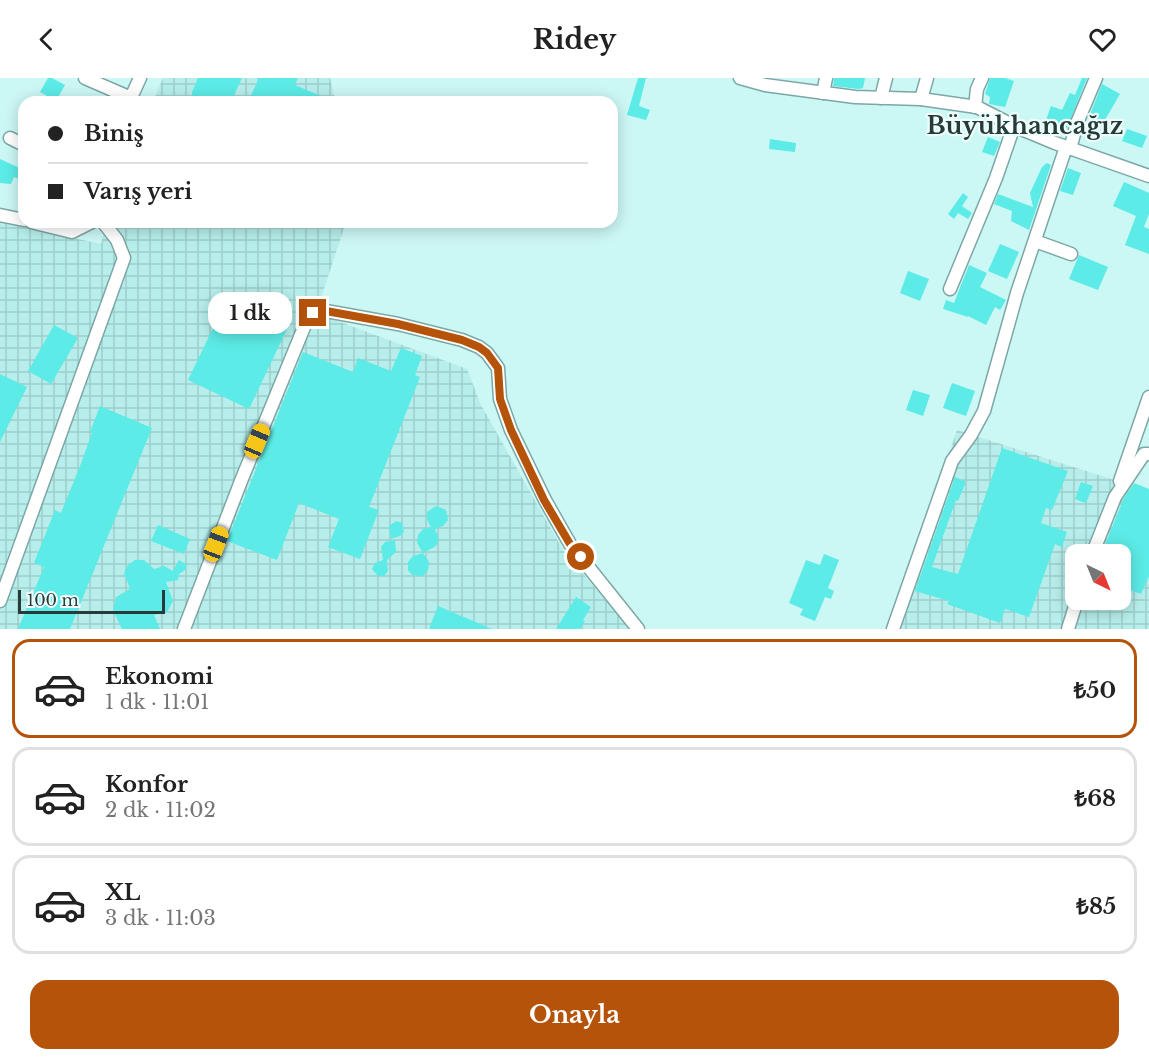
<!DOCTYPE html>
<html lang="tr">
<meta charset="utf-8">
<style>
:root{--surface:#fff;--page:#f6f6f6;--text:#222;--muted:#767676;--line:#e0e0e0;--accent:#b45309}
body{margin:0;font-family:"Libre Baskerville",serif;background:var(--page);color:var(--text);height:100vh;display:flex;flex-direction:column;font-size:22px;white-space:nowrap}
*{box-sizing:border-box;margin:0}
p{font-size:20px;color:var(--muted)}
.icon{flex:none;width:33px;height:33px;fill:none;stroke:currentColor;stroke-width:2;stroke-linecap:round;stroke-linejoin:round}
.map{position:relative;height:551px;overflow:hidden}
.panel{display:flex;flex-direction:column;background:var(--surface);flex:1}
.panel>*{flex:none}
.guide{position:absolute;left:18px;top:18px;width:600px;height:132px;border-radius:18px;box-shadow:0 3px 15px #0003;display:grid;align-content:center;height:132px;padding:0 30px;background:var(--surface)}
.needle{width:39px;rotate:137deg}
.controls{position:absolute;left:1065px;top:466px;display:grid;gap:12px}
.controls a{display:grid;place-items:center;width:66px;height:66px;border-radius:12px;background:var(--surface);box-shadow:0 3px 15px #0003;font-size:30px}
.scale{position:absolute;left:18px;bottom:15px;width:147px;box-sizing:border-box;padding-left:6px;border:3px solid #283a39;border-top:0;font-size:16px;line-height:21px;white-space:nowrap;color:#283a39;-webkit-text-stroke:4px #edfefd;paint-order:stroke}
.end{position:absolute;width:27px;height:27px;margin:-14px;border:8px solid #b45309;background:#fff;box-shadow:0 0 0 3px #fff}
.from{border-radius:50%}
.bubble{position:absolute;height:42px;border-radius:18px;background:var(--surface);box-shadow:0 3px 15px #0003;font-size:20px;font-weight:700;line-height:42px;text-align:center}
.car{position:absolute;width:18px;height:36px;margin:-18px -9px;border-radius:8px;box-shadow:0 0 4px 2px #0007;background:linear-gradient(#f5c518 24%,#345 0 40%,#f5c518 0 76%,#345 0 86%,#f5c518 0)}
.guide b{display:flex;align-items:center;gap:21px;height:57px;font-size:22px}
.guide b+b{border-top:2px solid var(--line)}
.guide i{width:15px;height:15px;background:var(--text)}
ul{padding:10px 0 0;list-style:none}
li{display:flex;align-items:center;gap:18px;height:99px;margin:0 12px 9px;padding:0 18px;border:3px solid var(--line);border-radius:18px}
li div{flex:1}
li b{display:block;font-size:22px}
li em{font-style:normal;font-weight:700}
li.current{border-color:var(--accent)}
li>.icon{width:54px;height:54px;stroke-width:1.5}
.action{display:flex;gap:12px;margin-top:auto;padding:12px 30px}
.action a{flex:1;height:69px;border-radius:18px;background:var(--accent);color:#fff;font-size:24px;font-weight:700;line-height:69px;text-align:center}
header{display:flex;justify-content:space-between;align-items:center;height:78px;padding:0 30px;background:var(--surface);font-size:27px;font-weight:700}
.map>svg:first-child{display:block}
.industrial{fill:url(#industrial-grid);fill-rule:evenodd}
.building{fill:#5cebe7}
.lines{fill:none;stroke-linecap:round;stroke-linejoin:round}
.minor-casing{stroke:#7ca7a5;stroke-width:15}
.minor{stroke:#fff;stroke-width:12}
.route{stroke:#b45309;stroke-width:8}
.labels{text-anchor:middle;stroke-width:4.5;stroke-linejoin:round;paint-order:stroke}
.district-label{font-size:24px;font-weight:bold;fill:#283a39;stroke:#edfefd}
</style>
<header><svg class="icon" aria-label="back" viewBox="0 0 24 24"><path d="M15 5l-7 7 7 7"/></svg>Ridey<svg class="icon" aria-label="heart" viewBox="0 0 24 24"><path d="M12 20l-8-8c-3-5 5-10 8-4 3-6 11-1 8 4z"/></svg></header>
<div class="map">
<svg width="1149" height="551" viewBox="0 0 1149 551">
<defs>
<pattern id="industrial-grid" width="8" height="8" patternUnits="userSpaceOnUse" patternTransform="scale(1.5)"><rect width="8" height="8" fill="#b7eeeb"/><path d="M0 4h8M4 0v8" fill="none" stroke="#9dcdca"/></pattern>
</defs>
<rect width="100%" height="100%" fill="#cbf7f5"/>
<!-- industrial -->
<g class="industrial">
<polygon points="163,0 330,0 336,24 153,24"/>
<polygon points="0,144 101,166 107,144 346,144 316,235 467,291 481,327 563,472 630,551 0,551"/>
<path d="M957,352L1149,413V551H890ZM1076,477H1120V522H1076Z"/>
</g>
<!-- building -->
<g class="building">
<polygon points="48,0 52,0 65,7 56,23 40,14"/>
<polygon points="198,0 242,0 231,24 202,24 192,20 192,14"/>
<polygon points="259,0 298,0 295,7 335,24 248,24"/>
<polygon points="638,0 646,0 639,28 650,32 646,42 627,37"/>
<polygon points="834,0 865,0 863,10 859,11 833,8"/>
<polygon points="990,0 1005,0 1014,3 1005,29 989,26 990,19 985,16"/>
<polygon points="1082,0 1087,0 1067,50 1046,42 1051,28 1062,32 1070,15 1075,17"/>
<polygon points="1102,6 1120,16 1102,47 1089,39"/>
<polygon points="1127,51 1147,58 1142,70 1122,63"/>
<polygon points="988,59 1000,64 994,78 982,74"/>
<polygon points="770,61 796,65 795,74 769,71"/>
<polygon points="0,81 24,92 24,103 14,99 11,106 0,105"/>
<polygon points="1047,85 1051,87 1029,152 1011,143 1012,133 994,126 998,116 1033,129 1030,115 1042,89"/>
<polygon points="1068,90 1081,95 1073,117 1060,113"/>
<polygon points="1124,104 1149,115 1149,136 1144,149 1149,151 1149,176 1125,167 1136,138 1113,128"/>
<polygon points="963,115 968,119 962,128 972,135 968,141 958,135 954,141 948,136"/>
<polygon points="1000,166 1019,174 1007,201 988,193"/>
<polygon points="1079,177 1108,189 1098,212 1069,201"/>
<polygon points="969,187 987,195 980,209 1006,222 1000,232 995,229 986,247 968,238 968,239 943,231 946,222 954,225"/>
<polygon points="908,193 929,201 920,223 900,215"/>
<polygon points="227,221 288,249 249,331 188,302"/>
<polygon points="54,247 78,260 51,306 28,293"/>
<polygon points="401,270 422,278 415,297 420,299 369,429 379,432 360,481 328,469 339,441 299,425 277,482 227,463 303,274 353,294 358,280 391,293"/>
<polygon points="0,296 27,309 0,364"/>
<polygon points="952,305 975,313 966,338 943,330"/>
<polygon points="913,312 930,317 923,338 906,332"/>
<polygon points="100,328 152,350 70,551 18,551 44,489 34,485 55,432 61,435 80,388 92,355 90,354"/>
<polygon points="1002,370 1068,393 1052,432 1046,430 1041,445 1067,454 1062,469 1055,466 1029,539 1005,531 1000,545 947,526 949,523 915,513 955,399 966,404 958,423 956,422 932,489 958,496"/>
<polygon points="1081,404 1093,408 1086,425 1075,421"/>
<polygon points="1134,405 1149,411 1149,498 1141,516 1120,508 1120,477 1101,477 1124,420"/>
<polygon points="436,428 446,432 448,442 443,448 435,451 439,461 436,468 423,475 417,465 418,457 423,451 431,449 427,442 427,434"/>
<polygon points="396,443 402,445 404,454 400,458 391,461 389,448"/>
<polygon points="158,447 190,461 184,476 151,463"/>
<polygon points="395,462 396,474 387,482 388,493 384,498 378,498 372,491 375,485 383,482 381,469 385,464"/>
<polygon points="423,475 429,484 428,492 423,498 412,497 408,492 408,484 413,478"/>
<polygon points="824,476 839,482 828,510 834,513 831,521 825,519 815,543 800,537 803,531 789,525 806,482 820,487"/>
<polygon points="135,482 144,482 154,491 164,488 173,493 179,482 187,487 185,492 179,496 178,502 166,504 173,523 167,534 154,537 160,551 122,551 113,532 116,519 130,511 124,495 128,487"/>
<polygon points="576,519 591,529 583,542 585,543 580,551 556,551"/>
<polygon points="438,528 492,551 429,551"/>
</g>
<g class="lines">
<defs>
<g id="minor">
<polyline points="85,0 131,20"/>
<polyline points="740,0 765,7 855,19 921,21 977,29 1014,48 1055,65 1149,98"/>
<polyline points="823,15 826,0"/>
<polyline points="881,20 886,0"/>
<polyline points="921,21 927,0"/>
<polyline points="129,24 140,0"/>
<polyline points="975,29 977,11 982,0"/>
<polyline points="10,60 24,67"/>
<polyline points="1070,71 1077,45 1096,0"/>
<polyline points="0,137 24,142"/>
<polyline points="31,144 72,154 92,144"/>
<polyline points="1035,163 1071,176"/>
<polyline points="950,211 996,100 1014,48"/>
<polyline points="1120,403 1149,319"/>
<polyline points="1092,477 1115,419 1144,376 1149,376"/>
<polyline points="0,523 124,180 117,162 103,144"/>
<polyline points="184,551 241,403 307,242 313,235 326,233 398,246 462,262 479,269 487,275 498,290 500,321 511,352 545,422 570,466 638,551"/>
<polyline points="893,551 952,383 971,357 984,333 1017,215 1066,69"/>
<polyline points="1068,551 1077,522"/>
</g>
</defs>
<!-- minor casing -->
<use href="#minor" class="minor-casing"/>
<!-- minor -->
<use href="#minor" class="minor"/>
</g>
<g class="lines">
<!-- route -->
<polyline class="route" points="313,235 326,233 398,246 462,262 479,269 487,275 498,290 500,321 511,352 544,422 570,466 581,479"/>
</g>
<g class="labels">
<!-- district labels -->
<g class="district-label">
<text x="1025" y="56">Büyükhancağız</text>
</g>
</g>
</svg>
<div class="controls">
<a><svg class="needle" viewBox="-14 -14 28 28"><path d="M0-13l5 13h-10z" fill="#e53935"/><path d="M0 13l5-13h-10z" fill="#767676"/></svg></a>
</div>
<div class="scale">100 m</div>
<i class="end from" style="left:581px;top:479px"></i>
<i class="end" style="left:313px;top:235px"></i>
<div class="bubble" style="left:208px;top:214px;width:84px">1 dk</div>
<i class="car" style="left:257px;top:363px;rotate:23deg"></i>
<i class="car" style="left:216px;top:466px;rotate:21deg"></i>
<div class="guide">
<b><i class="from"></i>Biniş</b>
<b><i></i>Varış yeri</b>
</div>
</div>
<section class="panel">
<ul>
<li class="current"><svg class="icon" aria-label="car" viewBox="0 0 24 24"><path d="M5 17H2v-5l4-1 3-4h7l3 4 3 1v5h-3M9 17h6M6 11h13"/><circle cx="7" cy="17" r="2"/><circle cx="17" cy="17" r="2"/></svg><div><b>Ekonomi</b><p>1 dk · 11:01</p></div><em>₺50</em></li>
<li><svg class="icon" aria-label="car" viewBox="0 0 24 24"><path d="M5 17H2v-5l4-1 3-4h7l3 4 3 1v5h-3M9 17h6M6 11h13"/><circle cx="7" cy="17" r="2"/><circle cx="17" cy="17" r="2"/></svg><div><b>Konfor</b><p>2 dk · 11:02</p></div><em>₺68</em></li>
<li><svg class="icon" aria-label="car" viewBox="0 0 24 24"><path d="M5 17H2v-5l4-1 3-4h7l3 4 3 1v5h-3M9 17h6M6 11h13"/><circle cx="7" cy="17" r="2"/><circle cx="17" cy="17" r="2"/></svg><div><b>XL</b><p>3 dk · 11:03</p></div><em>₺85</em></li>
</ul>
<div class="action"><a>Onayla</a></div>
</section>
